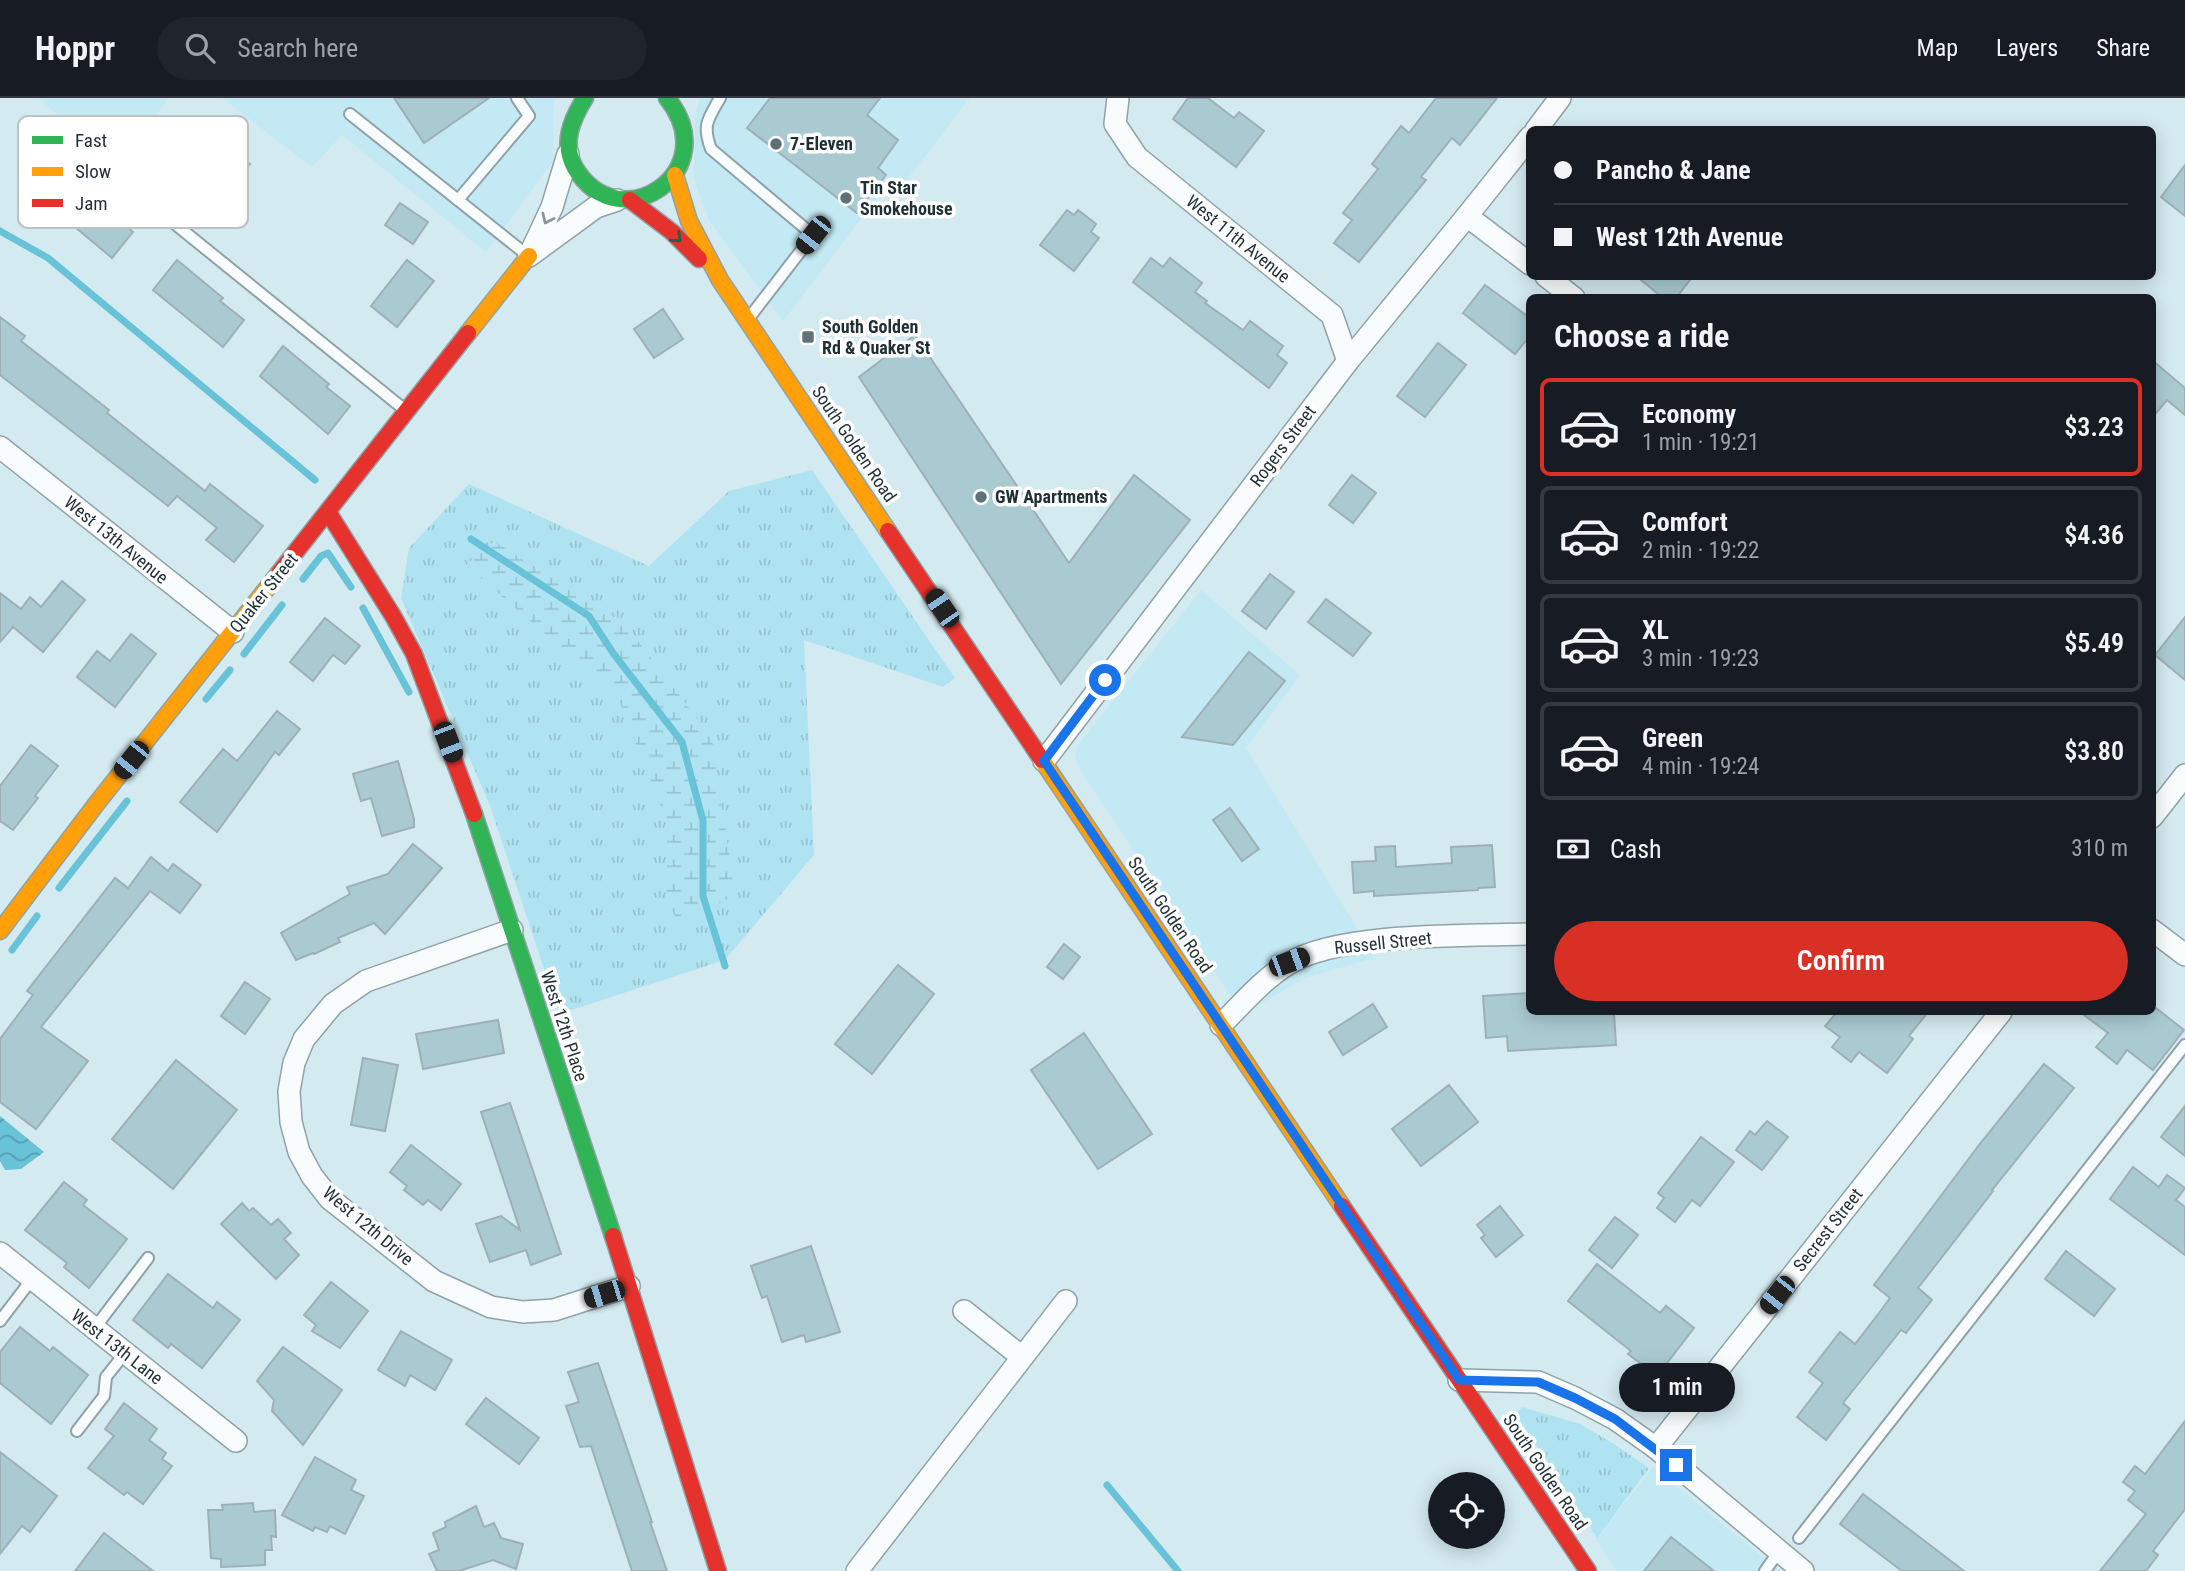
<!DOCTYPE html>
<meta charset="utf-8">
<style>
:root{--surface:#171b24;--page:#20242c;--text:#f1f3f6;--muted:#9ea1a6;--line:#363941;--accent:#d93025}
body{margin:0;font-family:"Roboto Condensed",sans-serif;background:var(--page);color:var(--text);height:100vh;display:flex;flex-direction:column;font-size:26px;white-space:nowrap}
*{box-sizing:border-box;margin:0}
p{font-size:23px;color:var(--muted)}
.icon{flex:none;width:38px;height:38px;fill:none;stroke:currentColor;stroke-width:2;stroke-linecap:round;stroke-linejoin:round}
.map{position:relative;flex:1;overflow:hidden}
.panel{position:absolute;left:1526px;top:196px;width:630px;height:721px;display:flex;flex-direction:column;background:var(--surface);border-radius:10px;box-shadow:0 4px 18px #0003}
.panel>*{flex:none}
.top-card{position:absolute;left:1526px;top:28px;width:630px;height:154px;border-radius:10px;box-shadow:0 4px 18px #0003;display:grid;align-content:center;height:154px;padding:0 28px;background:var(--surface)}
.buttons{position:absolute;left:1428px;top:1374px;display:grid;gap:14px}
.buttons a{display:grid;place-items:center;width:77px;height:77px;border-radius:50%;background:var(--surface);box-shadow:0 4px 18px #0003;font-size:35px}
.end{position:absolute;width:32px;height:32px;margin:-16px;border:9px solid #1a73e8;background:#fff;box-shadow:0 0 0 4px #fff}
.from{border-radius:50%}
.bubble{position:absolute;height:49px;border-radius:24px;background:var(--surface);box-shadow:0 4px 18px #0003;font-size:23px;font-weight:600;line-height:49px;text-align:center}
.car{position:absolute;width:21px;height:42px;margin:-21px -10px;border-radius:9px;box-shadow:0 0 5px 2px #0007;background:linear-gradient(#222 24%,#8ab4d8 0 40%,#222 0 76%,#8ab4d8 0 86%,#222 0)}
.top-card b{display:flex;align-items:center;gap:24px;height:66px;font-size:26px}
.top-card b+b{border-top:2px solid var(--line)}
.top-card i{width:18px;height:18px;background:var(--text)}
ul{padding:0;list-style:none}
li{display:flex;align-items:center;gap:21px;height:98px;margin:0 14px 10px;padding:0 14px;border:4px solid var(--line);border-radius:10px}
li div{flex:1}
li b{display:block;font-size:26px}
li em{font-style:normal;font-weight:600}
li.on{border-color:var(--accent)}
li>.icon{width:63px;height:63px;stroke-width:1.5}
h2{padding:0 28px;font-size:32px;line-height:84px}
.pay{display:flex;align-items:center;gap:18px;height:77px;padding:0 28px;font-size:26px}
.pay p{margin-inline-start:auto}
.primary-button{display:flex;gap:14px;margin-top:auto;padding:14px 28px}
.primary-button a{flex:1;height:80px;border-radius:42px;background:var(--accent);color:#fff;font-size:28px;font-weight:600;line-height:80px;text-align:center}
header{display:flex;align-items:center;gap:42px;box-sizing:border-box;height:98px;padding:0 35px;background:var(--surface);border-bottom:2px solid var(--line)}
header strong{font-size:33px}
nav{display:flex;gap:38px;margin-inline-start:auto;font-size:24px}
.search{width:490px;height:63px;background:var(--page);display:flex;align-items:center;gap:18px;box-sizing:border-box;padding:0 24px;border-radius:38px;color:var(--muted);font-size:26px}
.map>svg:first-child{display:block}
.built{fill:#c2e9f4}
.grass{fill:url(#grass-tufts)}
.wetland{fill:url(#wetland-marsh)}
.water{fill:url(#water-waves)}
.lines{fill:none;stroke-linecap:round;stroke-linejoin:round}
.stream{stroke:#68c2d8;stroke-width:7}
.building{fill:#aacad2;stroke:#9eb0b5;stroke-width:2}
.lane-casing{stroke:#90a2a6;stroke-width:14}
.street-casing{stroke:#90a2a6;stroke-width:24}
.fast-casing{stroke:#90a2a6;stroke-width:19}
.slow-casing{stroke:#90a2a6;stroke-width:19}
.jam-casing{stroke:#90a2a6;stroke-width:19}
.lane{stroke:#f8fcfd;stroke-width:10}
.street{stroke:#f8fcfd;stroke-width:21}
.fast{stroke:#30b455;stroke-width:16}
.slow{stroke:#ff9f0a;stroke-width:16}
.jam{stroke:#e5322d;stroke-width:16}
.oneway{stroke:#8c9699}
.oneway2{stroke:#255e40}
.route{stroke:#1a73e8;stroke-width:9}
.poi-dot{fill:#5e7176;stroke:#fff;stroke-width:2.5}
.labels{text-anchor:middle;stroke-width:7;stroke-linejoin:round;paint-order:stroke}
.poi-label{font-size:18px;font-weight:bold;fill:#1f3035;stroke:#fff;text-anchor:start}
.street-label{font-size:18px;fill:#1f3035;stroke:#fff}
.key{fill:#fff;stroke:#bcc1c2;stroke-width:2}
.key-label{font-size:19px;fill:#1f3035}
</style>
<header>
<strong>Hoppr</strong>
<div class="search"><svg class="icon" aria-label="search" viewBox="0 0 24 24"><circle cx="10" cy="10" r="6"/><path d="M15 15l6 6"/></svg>Search here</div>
<nav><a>Map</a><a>Layers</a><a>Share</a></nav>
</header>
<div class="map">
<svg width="2185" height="1473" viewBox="0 0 2185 1473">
<defs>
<pattern id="grass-tufts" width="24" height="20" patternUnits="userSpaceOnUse" patternTransform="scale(1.75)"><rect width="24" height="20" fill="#b0e3f1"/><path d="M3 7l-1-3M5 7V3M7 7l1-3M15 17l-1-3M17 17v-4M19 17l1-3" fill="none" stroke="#97c3cf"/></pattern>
<pattern id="wetland-marsh" width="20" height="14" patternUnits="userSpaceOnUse" patternTransform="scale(1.75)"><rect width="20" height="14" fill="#b0e3f1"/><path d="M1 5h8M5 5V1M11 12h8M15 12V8" fill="none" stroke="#97c3cf"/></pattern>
<pattern id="water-waves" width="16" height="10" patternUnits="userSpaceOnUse" patternTransform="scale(1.75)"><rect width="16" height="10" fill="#68c2d8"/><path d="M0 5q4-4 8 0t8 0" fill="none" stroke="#559eb0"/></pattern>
</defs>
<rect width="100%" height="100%" fill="#d3eaf0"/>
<!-- built -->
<g class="built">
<polygon points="38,0 169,0 118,65"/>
<polygon points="222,0 554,0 553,63 486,154 342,37 312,69"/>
<polygon points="700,0 970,0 899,92 889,84 783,223 709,122 700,99 694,80 695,17"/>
<polygon points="1201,492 1300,577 1246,650 1355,827 1374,860 1305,880 1243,916 1082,675 1075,658 1078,647"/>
<polygon points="1653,1369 1779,1473 1617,1473 1596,1442"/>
</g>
<!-- grass -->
<g class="grass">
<polygon points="812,372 955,580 943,589 804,542 814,757 725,862 559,916 490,708 401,500 409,450 469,386 649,468 729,393"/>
<polygon points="1522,1309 1580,1326 1614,1346 1649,1370 1597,1440 1516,1316"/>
</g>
<!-- wetland -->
<polygon class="wetland" points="494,443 625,526 712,640 735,797 681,826 667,807 667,724 618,600 466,467"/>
<!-- water -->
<polygon class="water" points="0,1018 44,1054 21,1071 5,1072 0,1063"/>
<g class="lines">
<!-- stream -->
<g class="stream">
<polyline points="0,133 48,160 315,382"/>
<polyline points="471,441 589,518 613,555 682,644 703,723 703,798 725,868"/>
<polyline points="303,481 321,458 328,455 351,489"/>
<polyline points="363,510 409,594"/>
<polyline points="244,556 282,507"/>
<polyline points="206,601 230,572"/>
<polyline points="59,790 127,703"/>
<polyline points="12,852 37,818"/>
<polyline points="1107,1387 1178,1473"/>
</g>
</g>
<!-- building -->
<g class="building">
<polygon points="394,0 489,0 424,45"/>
<polygon points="770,0 880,0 867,17 898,42 878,70 886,77 857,115 747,30"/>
<polygon points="1188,0 1208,0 1234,20 1239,14 1264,33 1236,69 1173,21"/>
<polygon points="1436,0 1497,0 1460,47 1452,40 1421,79 1426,82 1359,164 1334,145 1352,122 1343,115 1378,71 1372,66 1401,28 1409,35"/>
<polygon points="207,26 233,46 230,50 250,66 233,88 213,71 211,73 186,53"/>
<polygon points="2185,67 2185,118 2161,99"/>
<polygon points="66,74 113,112 110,115 133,134 112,160 44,103"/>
<polygon points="400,105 428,124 413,146 385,127"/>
<polygon points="1067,112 1074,117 1078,112 1096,126 1091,134 1099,140 1074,173 1040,147"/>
<polygon points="1151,160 1163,169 1170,160 1202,185 1195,194 1207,203 1205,205 1243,232 1250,223 1283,248 1277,257 1287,265 1269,290 1133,184"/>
<polygon points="177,162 223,200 220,203 244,222 223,249 153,192"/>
<polygon points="407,162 434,183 397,229 371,208"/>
<polygon points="1636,178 1693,178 1676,200 1663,200"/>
<polygon points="1485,187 1530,220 1530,238 1515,256 1463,215"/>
<polygon points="663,211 683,241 654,260 634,231"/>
<polygon points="0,219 25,238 21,243 109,312 107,315 205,393 210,386 263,428 234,464 206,442 217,430 177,398 168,408 0,277"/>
<polygon points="915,237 1069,465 1134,377 1190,422 1061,586 859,279"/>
<polygon points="1438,245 1466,267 1425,319 1397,298"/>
<polygon points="283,248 329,286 326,289 350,308 328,336 260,278"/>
<polygon points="2152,262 2185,290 2185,317 2167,302 2152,320"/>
<polygon points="1352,377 1376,395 1353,425 1329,407"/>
<polygon points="1270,476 1294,494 1266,531 1242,513"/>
<polygon points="62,483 85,502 43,554 13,529 0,544 0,495 21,511 30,499 41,509"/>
<polygon points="1326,501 1371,535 1353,558 1308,524"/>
<polygon points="2185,519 2185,582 2155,557"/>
<polygon points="325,520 360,548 345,566 333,557 313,583 290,564"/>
<polygon points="131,536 156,556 115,609 77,579 97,553 110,563"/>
<polygon points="1249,554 1285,583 1233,647 1182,639"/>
<polygon points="277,613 300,631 279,657 275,654 217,734 180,704 223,651 237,663"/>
<polygon points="31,647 58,668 35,698 38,700 13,732 0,723 0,688"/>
<polygon points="398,663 414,721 414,729 382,738 371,700 361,703 353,676"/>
<polygon points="1230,710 1259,751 1242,763 1213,722"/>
<polygon points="413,746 442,770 385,836 374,825 338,840 340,844 314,856 313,855 296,862 281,835 350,796 347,789 388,776"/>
<polygon points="1492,747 1495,789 1478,790 1478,792 1374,798 1374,793 1354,795 1352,764 1376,763 1375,749 1395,748 1396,769 1452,765 1451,749"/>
<polygon points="151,759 168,773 173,766 201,787 180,815 150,793 41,929 88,963 36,1031 0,1004 0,941 33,897 27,893 115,780 128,790"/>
<polygon points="1064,846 1080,859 1063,881 1047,869"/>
<polygon points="898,867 934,896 872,976 835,946"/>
<polygon points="245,884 270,901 245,936 221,918"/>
<polygon points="1530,895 1530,914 1614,914 1616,947 1508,953 1507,938 1486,940 1483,898"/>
<polygon points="1373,906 1387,929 1343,957 1329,934"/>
<polygon points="2156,910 2184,932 2153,972 2127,952 2117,966 2096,949 2108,935 2080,914 2153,914"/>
<polygon points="1837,914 1928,914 1909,938 1913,941 1887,975 1859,954 1851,964 1832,949 1840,939 1825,928"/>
<polygon points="498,922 504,955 423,971 416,936"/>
<polygon points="1084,935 1152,1036 1098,1071 1031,972"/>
<polygon points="363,960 398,967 385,1033 351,1027"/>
<polygon points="176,962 237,1012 173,1091 112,1041"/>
<polygon points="2044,966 2074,990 1992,1092 1993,1093 1918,1190 1932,1202 1906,1235 1901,1232 1843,1305 1850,1311 1826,1342 1797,1319 1823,1285 1809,1274 1840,1234 1855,1246 1879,1215 1890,1200 1874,1187 1979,1047"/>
<polygon points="1449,987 1478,1024 1421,1068 1392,1031"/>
<polygon points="510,1005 561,1156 531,1167 526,1152 490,1164 476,1126 501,1118 520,1132 481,1014"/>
<polygon points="2185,1008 2185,1058 2161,1039"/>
<polygon points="1767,1023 1788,1039 1762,1072 1736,1052 1750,1033 1755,1037"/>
<polygon points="1701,1039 1734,1064 1700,1108 1692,1102 1675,1124 1657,1110 1664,1100 1658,1095"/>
<polygon points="411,1047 461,1086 441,1112 428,1102 423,1107 404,1092 407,1088 390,1074"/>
<polygon points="2133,1069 2159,1089 2167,1077 2185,1090 2176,1102 2185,1109 2185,1157 2110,1101"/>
<polygon points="64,1084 87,1102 83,1107 127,1141 89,1190 64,1169 67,1165 25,1132"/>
<polygon points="242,1105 249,1113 253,1110 271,1127 278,1121 291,1135 284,1141 299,1157 276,1181 221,1126"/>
<polygon points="1500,1108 1523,1137 1496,1159 1481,1140 1485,1137 1477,1127"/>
<polygon points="1615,1119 1638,1137 1612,1170 1589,1152"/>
<polygon points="811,1148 840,1234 806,1244 804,1237 782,1244 767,1198 762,1200 751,1168"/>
<polygon points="2066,1153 2115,1191 2094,1218 2045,1181"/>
<polygon points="1597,1166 1660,1215 1666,1208 1694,1230 1657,1278 1628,1256 1631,1253 1568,1203"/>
<polygon points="168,1176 213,1210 217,1204 240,1222 202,1270 171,1246 168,1250 133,1222"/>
<polygon points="331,1184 368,1213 340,1250 312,1233 316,1227 304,1217"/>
<polygon points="20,1229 50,1253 53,1249 88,1277 51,1326 0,1285 0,1254"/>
<polygon points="401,1233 452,1262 435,1292 410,1277 405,1288 378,1272"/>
<polygon points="283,1249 342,1292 303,1347 272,1313 274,1302 257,1283"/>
<polygon points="598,1265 652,1424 650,1424 667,1473 632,1473 591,1348 580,1349 566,1308 579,1304 568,1274"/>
<polygon points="486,1300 539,1340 519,1366 466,1326"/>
<polygon points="124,1305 157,1331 149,1342 166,1355 162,1361 172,1368 143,1406 127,1394 124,1397 88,1370 114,1338 105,1331"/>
<polygon points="2185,1323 2185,1411 2153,1453 2158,1457 2146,1473 2100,1473 2146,1416 2128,1402 2135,1393 2123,1384 2135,1368 2145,1376"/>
<polygon points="0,1354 57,1398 30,1434 22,1428 0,1456"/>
<polygon points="315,1359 356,1382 351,1392 364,1398 345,1436 330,1428 327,1434 315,1429 313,1433 282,1417"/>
<polygon points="1863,1396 1884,1412 1964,1473 1902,1473 1840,1426"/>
<polygon points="253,1405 254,1414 275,1412 276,1439 271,1438 272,1452 265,1452 265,1467 221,1469 221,1461 211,1460 208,1412 223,1412 222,1407"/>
<polygon points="476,1408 484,1429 494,1425 501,1440 523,1446 516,1471 493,1462 459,1473 437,1473 429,1456 439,1452 433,1435 446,1429 445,1424"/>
<polygon points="104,1435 153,1473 75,1473"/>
<polygon points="1671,1439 1714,1473 1644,1473"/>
</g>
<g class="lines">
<defs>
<g id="lane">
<path d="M720,0C708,21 702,27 711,51L813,137L749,220"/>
<polyline points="350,16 527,157"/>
<polyline points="81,50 405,312"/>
<polyline points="458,102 529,18 517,0"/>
<polyline points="0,1223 32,1181"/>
<polyline points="94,1231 148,1160"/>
<polyline points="77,1333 104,1298 106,1279 125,1255"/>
<polyline points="1799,1440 2185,947"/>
<polyline points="1765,1473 1779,1453"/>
</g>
<g id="street">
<polyline points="1118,0 1115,26 1137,59 1332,217 1348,263"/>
<polyline points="1536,32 1560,0"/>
<polyline points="568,56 552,109 529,158 596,109 617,102"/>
<polyline points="1467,118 1530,166"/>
<polyline points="1546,178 1574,200"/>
<polyline points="0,349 233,534"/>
<polyline points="1044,663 1348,263 1467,118 1530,39"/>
<polyline points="2152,719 2185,677"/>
<polyline points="512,832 366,883 333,906 304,941 294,965 289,993 291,1024 299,1054 312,1078 330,1101 434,1183 491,1209 523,1214 554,1212 629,1188"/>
<polyline points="2152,832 2185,857"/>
<path d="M1221,927C1242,906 1262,882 1288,866C1338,834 1468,838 1530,836"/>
<polyline points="0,1155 236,1343"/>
<polyline points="964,1213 1022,1259"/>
<polyline points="1459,1282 1538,1284 1575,1300 1615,1321 1656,1350 1803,1473"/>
<polyline points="1656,1350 2001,914"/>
<polyline points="857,1473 1066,1203"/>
</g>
<g id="fast">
<path d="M585,0C572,21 561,45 575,70C620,144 726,73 667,0"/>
<polyline points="474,716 613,1138"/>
</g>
<g id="slow">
<polyline points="675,77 689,123 720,182 888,433"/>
<polyline points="468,235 529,158"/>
<polyline points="1042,662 1342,1108"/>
<polyline points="0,833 97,705 279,475"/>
</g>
<g id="jam">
<polyline points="630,102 672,134 699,161"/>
<polyline points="328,414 393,518 414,556 474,716"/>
<polyline points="888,433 1042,662"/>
<polyline points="279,475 468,235"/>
<polyline points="1342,1108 1588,1473"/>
<polyline points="613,1138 718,1473"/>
</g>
</defs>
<!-- lane casing -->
<use href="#lane" class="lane-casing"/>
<!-- street casing -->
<use href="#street" class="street-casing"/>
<!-- fast casing -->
<use href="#fast" class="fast-casing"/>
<!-- slow casing -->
<use href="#slow" class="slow-casing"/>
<!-- jam casing -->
<use href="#jam" class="jam-casing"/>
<!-- lane -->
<use href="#lane" class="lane"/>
<!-- street -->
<use href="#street" class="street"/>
<!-- fast -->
<use href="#fast" class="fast"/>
<!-- slow -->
<use href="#slow" class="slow"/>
<!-- jam -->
<use href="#jam" class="jam"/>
</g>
<!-- one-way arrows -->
<defs><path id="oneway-chevron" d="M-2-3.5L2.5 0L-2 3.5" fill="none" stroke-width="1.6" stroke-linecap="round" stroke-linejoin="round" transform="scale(1.75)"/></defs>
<use class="oneway" href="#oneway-chevron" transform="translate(547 121) rotate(115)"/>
<use class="oneway2" href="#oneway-chevron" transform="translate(677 140) rotate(43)"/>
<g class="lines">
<!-- route -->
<polyline class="route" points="1105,582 1044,663 1459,1282 1538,1284 1575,1300 1615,1321 1676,1367"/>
</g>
<!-- markers -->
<g class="poi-dot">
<circle cx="776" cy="46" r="7"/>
<circle cx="846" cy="100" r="7"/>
<rect x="801" y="232" width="14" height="14" rx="3.5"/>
<circle cx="981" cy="399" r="7"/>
</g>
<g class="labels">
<!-- poi labels -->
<g class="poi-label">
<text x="790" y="52">7-Eleven</text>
<text x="860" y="96">Tin Star<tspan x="860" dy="21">Smokehouse</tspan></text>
<text x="822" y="235">South Golden<tspan x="822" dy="21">Rd &amp; Quaker St</tspan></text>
<text x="995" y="405">GW Apartments</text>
</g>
<!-- street labels -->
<g class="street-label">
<text transform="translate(1238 141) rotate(39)" y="6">West 11th Avenue</text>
<text transform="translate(854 346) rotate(56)" y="6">South Golden Road</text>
<text transform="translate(1283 348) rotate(-53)" y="6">Rogers Street</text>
<text transform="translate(116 442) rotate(39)" y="6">West 13th Avenue</text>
<text transform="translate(264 495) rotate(-51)" y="6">Quaker Street</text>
<text transform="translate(1170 817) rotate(56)" y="6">South Golden Road</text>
<text transform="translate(1383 845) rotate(-6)" y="6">Russell Street</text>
<text transform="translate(564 928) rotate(72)" y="6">West 12th Place</text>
<text transform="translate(368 1128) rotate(40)" y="6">West 12th Drive</text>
<text transform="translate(1828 1132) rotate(-52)" y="6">Secrest Street</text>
<text transform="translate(117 1249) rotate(38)" y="6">West 13th Lane</text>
<text transform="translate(1545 1374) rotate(56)" y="6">South Golden Road</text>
</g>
</g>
<!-- legend -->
<rect x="18" y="18" width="230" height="112" rx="10" class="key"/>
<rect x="32" y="38" width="31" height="8" fill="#30b455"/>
<rect x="32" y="69" width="31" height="9" fill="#ff9f0a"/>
<rect x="32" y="101" width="31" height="8" fill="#e5322d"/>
<g class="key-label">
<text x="75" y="49">Fast</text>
<text x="75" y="80">Slow</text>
<text x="75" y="112">Jam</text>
</g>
</svg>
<div class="buttons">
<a><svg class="icon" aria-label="locate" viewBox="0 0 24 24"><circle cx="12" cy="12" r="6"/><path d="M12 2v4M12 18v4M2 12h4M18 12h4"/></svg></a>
</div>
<i class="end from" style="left:1105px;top:582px"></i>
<i class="end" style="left:1676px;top:1367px"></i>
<div class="bubble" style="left:1619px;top:1265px;width:116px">1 min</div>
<i class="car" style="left:813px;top:137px;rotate:218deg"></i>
<i class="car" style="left:942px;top:510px;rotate:326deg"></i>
<i class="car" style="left:448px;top:644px;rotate:159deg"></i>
<i class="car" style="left:131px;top:662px;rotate:219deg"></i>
<i class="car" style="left:1289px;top:864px;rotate:70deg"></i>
<i class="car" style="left:604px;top:1196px;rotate:253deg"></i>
<i class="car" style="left:1777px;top:1197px;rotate:218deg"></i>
<div class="top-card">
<b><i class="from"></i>Pancho &amp; Jane</b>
<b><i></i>West 12th Avenue</b>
</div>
<section class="panel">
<h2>Choose a ride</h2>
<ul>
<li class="on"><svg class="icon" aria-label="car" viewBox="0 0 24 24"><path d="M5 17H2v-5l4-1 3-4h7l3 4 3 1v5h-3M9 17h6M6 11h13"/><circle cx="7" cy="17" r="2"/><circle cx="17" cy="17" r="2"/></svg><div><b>Economy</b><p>1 min · 19:21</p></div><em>$3.23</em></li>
<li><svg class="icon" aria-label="car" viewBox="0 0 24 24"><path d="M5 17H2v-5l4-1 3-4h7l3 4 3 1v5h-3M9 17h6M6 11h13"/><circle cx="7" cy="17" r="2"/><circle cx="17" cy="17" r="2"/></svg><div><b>Comfort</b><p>2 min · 19:22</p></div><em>$4.36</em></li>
<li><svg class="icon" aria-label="car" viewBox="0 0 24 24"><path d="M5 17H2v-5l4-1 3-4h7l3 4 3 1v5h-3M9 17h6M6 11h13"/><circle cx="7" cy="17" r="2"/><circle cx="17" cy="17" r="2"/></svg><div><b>XL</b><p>3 min · 19:23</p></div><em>$5.49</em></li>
<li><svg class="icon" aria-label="car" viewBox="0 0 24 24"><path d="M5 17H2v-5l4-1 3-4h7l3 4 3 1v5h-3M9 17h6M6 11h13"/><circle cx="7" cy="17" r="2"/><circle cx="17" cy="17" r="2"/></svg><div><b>Green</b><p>4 min · 19:24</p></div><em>$3.80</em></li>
</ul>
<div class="pay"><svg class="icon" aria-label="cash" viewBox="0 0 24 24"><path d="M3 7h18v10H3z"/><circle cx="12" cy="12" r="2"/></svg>Cash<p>310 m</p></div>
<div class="primary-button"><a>Confirm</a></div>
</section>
</div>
